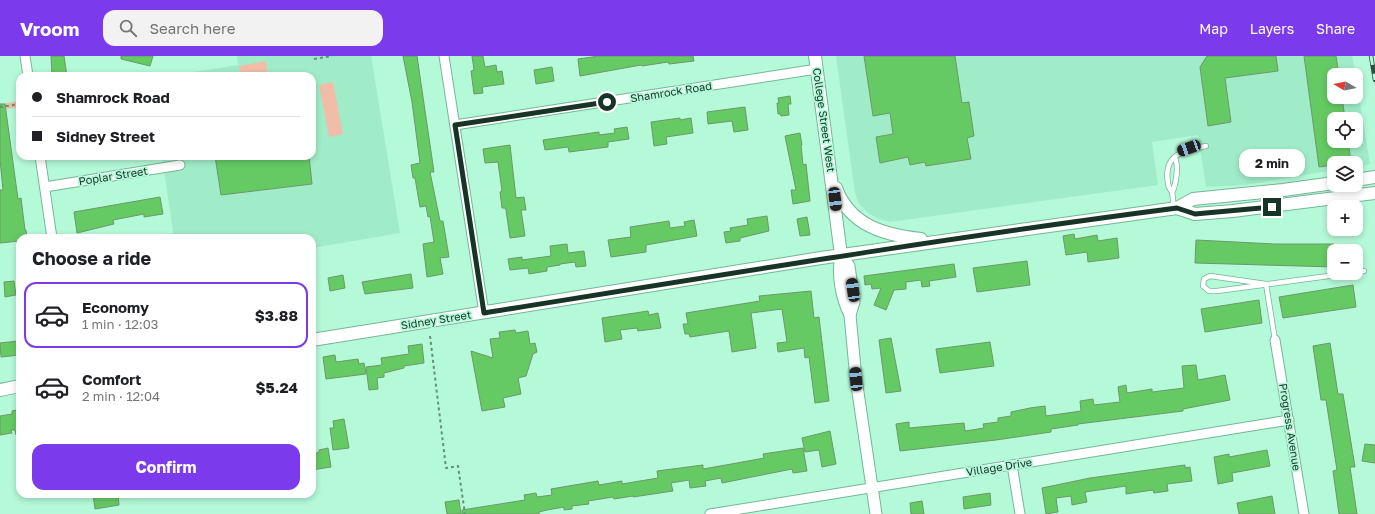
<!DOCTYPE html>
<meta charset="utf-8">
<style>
:root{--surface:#fff;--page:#f2f2f2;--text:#202124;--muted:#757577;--line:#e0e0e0;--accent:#7c3aed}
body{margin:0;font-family:"Golos Text",sans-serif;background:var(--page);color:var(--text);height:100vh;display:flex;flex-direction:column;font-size:15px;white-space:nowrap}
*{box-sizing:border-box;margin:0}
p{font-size:13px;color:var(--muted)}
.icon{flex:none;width:22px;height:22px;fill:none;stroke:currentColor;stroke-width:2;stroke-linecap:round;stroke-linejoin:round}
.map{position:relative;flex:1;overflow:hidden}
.drawer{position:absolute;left:16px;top:178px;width:300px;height:264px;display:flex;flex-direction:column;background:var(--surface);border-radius:12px;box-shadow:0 2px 6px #0003}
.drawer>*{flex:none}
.hud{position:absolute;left:16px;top:16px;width:300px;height:88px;border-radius:12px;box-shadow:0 2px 6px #0003;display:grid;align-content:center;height:88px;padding:0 16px;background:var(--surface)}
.needle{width:26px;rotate:280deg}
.buttons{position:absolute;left:1327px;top:12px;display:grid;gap:8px}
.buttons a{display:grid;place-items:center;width:36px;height:36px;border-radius:8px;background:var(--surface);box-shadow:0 2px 6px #0003;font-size:20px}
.end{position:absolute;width:18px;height:18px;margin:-9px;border:5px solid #183427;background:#fff;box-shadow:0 0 0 2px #fff}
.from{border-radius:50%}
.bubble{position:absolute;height:28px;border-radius:12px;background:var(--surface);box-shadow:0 2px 6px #0003;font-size:13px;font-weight:700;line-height:28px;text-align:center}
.car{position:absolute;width:12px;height:24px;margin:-12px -6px;border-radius:5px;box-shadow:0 0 3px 1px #0007;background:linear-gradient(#222 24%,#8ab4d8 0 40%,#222 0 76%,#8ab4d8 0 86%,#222 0)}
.hud b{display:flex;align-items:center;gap:14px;height:38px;font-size:15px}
.hud b+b{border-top:1px solid var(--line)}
.hud i{width:10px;height:10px;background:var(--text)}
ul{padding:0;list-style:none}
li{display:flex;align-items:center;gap:12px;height:66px;margin:0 8px 6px;padding:0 8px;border:2px solid transparent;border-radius:12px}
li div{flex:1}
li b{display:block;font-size:15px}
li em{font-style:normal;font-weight:700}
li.selected{border-color:var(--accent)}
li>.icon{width:36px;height:36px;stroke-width:1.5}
h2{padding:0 16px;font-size:18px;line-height:48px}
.button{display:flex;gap:8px;margin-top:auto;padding:8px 16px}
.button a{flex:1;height:46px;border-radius:12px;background:var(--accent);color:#fff;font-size:16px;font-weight:700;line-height:46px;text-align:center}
header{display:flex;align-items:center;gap:24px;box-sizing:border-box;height:56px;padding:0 20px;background:var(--accent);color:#fff}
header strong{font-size:19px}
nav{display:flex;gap:22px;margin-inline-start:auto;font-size:14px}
.search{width:280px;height:36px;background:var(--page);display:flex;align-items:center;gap:10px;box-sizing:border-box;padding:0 14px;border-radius:12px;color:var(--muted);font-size:15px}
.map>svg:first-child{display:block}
.built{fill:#a0ecc8;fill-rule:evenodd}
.green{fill:#f1bda8}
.building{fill:#65ca63;stroke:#6d986a}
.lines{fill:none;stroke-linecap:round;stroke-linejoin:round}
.service-casing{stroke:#74b798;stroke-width:6}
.minor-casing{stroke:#74b798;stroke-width:11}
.tertiary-casing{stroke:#74b798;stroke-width:13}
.secondary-casing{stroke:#74b798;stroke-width:14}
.path{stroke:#61917a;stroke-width:2;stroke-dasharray:3 3;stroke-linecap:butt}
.service{stroke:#fff;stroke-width:4.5}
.minor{stroke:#fff;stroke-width:9}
.tertiary{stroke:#fff;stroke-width:11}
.secondary{stroke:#fff;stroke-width:12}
.rail-casing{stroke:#2d4f3f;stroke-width:4.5}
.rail{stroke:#b4f9d8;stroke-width:3;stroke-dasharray:9;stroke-linecap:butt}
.route{stroke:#183427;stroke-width:5}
.labels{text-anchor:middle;stroke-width:3.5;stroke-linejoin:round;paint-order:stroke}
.street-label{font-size:11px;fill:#183427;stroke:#b4f9d8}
</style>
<header>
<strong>Vroom</strong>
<div class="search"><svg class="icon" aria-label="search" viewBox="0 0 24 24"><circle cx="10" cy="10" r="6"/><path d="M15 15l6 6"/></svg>Search here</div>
<nav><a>Map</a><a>Layers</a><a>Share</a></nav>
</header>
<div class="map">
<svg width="1375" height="458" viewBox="0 0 1375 458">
<rect width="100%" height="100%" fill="#b4f9d8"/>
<!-- built -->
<g class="built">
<polygon points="237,0 371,0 400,177 312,192 312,182 174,182 162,100 312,100 312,20 169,20 238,9"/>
<path d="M836,0H1352L1356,19H1334V41H1356V22L1370,108L1356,111V107H1334V114L1246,129L1206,131L1198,79L1152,86L1158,129L890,166L879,163L868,157L859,148L855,137ZM1334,63H1356V85H1334Z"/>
</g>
<!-- green -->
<g class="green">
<polygon points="266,5 268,20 245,20 240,17 239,10"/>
<polygon points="333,26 343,78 329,81 319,29"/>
<polygon points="20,45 20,51 0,54 0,48"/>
</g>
<!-- building -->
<g class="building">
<polygon points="51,0 64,0 67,20 52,20"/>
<polygon points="121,0 153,0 150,10 121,3"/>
<polygon points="403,0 417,0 434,116 430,116 440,165 443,165 449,201 440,202 443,218 427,221 423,188 434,186 430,160 428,161 426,150 420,151 415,122 413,122 411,109 420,107 412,46"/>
<polygon points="472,0 483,0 485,11 496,9 497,16 502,15 504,28 482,31 483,37 474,38 471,15 474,14"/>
<polygon points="599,0 693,0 694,5 669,8 668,6 642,10 641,9 580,20 578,3"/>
<polygon points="864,0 955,0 962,47 969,46 974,80 967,82 971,103 926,110 925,106 910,109 908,101 880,107 876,81 893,78 890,57 873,60"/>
<polygon points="1207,0 1276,0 1278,15 1225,22 1231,66 1208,70 1200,11"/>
<polygon points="1304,0 1336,0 1339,19 1334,19 1334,41 1342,41 1345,63 1334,63 1334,85 1348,85 1351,106 1334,107 1334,109 1319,111"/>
<polygon points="552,11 554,25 536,28 534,14"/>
<polygon points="790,40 791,48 788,48 789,59 781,60 780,58 778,58 777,47 779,47 778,42"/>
<polygon points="0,48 5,48 18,143 21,142 25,174 26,174 27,182 20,182 20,185 0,187 0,134 3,134 0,104"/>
<polygon points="745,51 748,74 734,76 732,65 708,68 707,56"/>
<polygon points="680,62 680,64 691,62 693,77 666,81 667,88 654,90 651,66"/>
<polygon points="627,71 629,83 608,86 608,91 569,96 568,91 545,94 543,84 599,76 599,79 615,77 614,73"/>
<polygon points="800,77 802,89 801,89 803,109 806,108 810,145 793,148 791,134 796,134 785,80"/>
<polygon points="510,89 516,142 524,141 526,154 521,154 525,180 510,182 506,154 505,152 502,152 500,136 502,135 498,106 485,107 483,93"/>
<polygon points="215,100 278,100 278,102 309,100 312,128 221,139"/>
<polygon points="160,141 163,158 144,161 144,158 113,164 114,168 77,177 74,156"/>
<polygon points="767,160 769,175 740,182 740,185 726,187 724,176 731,175 730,172 748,169 747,163"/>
<polygon points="807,161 810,179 800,180 797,163"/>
<polygon points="694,164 697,180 646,189 646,196 611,201 608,184 631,181 630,171 669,165 670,172 685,170 684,166"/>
<polygon points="1074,178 1075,183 1097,179 1098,185 1117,182 1119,202 1088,206 1087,196 1066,199 1063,180"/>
<polygon points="1196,184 1274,188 1334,188 1334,211 1195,207"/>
<polygon points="567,188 568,197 584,195 586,210 576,211 575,206 560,208 560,209 547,211 547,215 529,218 528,212 510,214 508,203 522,201 522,204 551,200 550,190"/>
<polygon points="1027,205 1030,229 977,236 973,212"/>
<polygon points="954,208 956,221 929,225 930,230 922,231 921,224 906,226 906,233 894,234 886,254 874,249 881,232 872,233 871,228 865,229 864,220"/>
<polygon points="411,218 413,232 365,238 362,226"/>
<polygon points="343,219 345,232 330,235 328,222"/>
<polygon points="14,225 16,239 5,241 4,226"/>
<polygon points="1353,229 1356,251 1283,262 1279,241"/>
<polygon points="811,235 814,262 819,261 829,345 815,347 809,301 805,302 804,292 778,296 777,287 787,286 782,253 751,257 756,292 732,296 729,275 690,281 689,278 685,278 683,268 688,268 686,257 760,245 759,240"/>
<polygon points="1259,244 1262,267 1205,276 1201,253"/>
<polygon points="648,255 649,259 658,257 661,272 638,275 637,272 620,274 622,283 605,286 602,262"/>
<polygon points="515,274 516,277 528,275 530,288 535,287 537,296 533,298 526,320 518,322 521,338 503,342 505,351 482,355 471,295 493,302 490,283 500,282 499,276"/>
<polygon points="891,282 901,335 886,337 879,284"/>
<polygon points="18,285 20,299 1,301 0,287"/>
<polygon points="990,286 994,310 940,317 936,293"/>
<polygon points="1330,287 1338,338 1343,338 1355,411 1350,411 1357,458 1339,458 1333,415 1337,414 1326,344 1321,344 1313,290"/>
<polygon points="422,288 424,307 404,310 404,312 384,317 384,321 377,322 378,333 369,334 366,311 382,309 381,302 409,298 408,290"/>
<polygon points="335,299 336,306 358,303 359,308 364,307 366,318 326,323 323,301"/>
<polygon points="1196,309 1198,324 1225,319 1230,344 1183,353 1183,355 1078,368 1078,369 1051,373 1051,376 996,384 900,395 896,368 909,366 909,372 964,367 965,375 984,372 983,368 998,366 998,362 1011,360 1011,356 1030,352 1045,350 1046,360 1081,355 1080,345 1093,343 1094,349 1120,346 1118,331 1126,329 1127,337 1152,333 1152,336 1184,332 1182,310"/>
<polygon points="20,353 20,378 16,379 15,374 11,374 12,377 0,379 0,360 12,358 12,355"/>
<polygon points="344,363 349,392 333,394 330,372 334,372 333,365"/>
<polygon points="830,375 836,408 822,411 819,394 805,396 802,382"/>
<polygon points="1365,388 1375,389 1375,407 1362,405"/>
<polygon points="328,392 331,411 312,414 312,399 319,396 319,394"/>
<polygon points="803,392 807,415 793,417 792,413 722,427 721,422 705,425 706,430 690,432 689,424 671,427 673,435 633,441 633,440 614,443 613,441 588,445 589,448 572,450 572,453 564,454 564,451 547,454 539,456 539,458 462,458 462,454 525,444 524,439 536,437 537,441 552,439 551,433 598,425 599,429 622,425 622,428 658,422 657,415 703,409 703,413 737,407 764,402 763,398"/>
<polygon points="1267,394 1270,410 1232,417 1233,425 1218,428 1214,401 1229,398 1229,401"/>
<polygon points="1185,409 1185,412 1190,411 1192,425 1167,428 1168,435 1154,437 1153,434 1126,438 1126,430 1085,436 1087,446 1072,449 1071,440 1056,442 1058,456 1046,458 1042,432 1090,422"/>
<polygon points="990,437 991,449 964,453 963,441"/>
<polygon points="93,438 118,438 119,449 95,453"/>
<polygon points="1272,440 1275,458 1239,458 1237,447"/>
<polygon points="459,444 461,458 447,458 445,446"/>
<polygon points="922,445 924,458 911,458 910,447"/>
</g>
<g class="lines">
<defs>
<g id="service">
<path d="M1172,137C1176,128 1179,110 1175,102"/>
<path d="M1174,151C1173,147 1173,140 1172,136C1170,133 1168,131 1168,127C1163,99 1183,94 1206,90"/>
<polyline points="1356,216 1364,215"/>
<polyline points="1266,228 1210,220 1204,223 1203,230 1209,235 1217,235 1351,217"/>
<polyline points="1266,228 1275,284"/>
</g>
<g id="minor">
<polyline points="25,0 28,20"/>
<polyline points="444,0 484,257"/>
<polyline points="455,69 817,13"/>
<polyline points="40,100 52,182"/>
<polyline points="45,131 180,109"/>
<polyline points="1275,284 1304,458"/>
<polyline points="1012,409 1020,458"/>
<polyline points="710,458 1289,364"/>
</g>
<g id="tertiary">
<polyline points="841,199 849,210 854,246 850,259 856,323 876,458"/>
<path d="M841,199C837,218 841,241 850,259"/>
</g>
<g id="secondary">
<polyline points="815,0 841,199"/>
<polyline points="1356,124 1375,121"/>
<path d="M836,132C850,170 885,179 921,183"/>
<polyline points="1177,152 1195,158 1233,155 1375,137"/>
<polyline points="312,284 821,202 1177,152 1193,143 1283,134 1334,127"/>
<polyline points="0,334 20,330"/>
</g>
</defs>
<!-- service casing -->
<use href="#service" class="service-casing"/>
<!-- minor casing -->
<use href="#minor" class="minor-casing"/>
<!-- tertiary casing -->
<use href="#tertiary" class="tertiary-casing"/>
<!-- secondary casing -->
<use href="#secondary" class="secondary-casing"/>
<!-- path -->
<g class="path">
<polyline points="314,3 332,0"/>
<polyline points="0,51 20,48"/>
<polyline points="430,280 446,412 458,410 465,458"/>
</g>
<!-- service -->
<use href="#service" class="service"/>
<!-- minor -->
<use href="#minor" class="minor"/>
<!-- tertiary -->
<use href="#tertiary" class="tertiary"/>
<!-- secondary -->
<use href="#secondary" class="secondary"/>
<defs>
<polyline id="rail" points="1371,0 1375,24"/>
</defs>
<!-- rail casing -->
<use href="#rail" class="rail-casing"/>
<!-- rail -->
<use href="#rail" class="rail"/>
</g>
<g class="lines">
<!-- route -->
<path class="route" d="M607,46L455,69L484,257C715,220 945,182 1177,152L1195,158L1272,151"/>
</g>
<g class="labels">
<!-- street labels -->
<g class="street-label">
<text transform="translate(671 36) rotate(-9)" y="4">Shamrock Road</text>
<text transform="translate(824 64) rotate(82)" y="4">College Street West</text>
<text transform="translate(113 120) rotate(-9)" y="4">Poplar Street</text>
<text transform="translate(436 264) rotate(-9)" y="4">Sidney Street</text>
<text transform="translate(1290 371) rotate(81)" y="4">Progress Avenue</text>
<text transform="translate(999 411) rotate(-9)" y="4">Village Drive</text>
</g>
</g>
</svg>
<div class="buttons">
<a><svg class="needle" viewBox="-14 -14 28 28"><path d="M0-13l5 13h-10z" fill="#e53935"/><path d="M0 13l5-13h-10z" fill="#757577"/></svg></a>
<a><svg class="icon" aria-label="locate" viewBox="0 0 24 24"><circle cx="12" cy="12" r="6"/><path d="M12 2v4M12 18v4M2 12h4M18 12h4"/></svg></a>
<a><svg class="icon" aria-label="layers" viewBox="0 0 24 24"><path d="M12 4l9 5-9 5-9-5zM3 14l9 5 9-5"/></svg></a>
<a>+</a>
<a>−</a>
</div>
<i class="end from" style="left:607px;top:46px"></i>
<i class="end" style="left:1272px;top:151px"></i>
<div class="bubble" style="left:1239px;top:93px;width:66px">2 min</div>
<i class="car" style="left:1189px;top:92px;rotate:250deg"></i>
<i class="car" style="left:835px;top:143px;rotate:173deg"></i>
<i class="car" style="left:853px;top:234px;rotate:352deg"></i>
<i class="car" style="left:856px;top:323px;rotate:355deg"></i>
<div class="hud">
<b><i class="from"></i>Shamrock Road</b>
<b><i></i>Sidney Street</b>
</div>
<section class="drawer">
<h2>Choose a ride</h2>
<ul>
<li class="selected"><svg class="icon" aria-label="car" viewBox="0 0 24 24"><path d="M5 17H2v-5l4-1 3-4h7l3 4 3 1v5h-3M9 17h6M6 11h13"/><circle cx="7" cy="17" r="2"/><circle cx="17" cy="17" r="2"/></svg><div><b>Economy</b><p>1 min · 12:03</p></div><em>$3.88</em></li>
<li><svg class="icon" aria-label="car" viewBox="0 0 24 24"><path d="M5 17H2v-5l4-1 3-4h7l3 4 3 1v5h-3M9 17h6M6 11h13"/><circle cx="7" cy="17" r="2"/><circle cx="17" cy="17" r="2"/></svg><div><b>Comfort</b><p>2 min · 12:04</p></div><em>$5.24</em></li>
</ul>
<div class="button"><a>Confirm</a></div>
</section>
</div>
